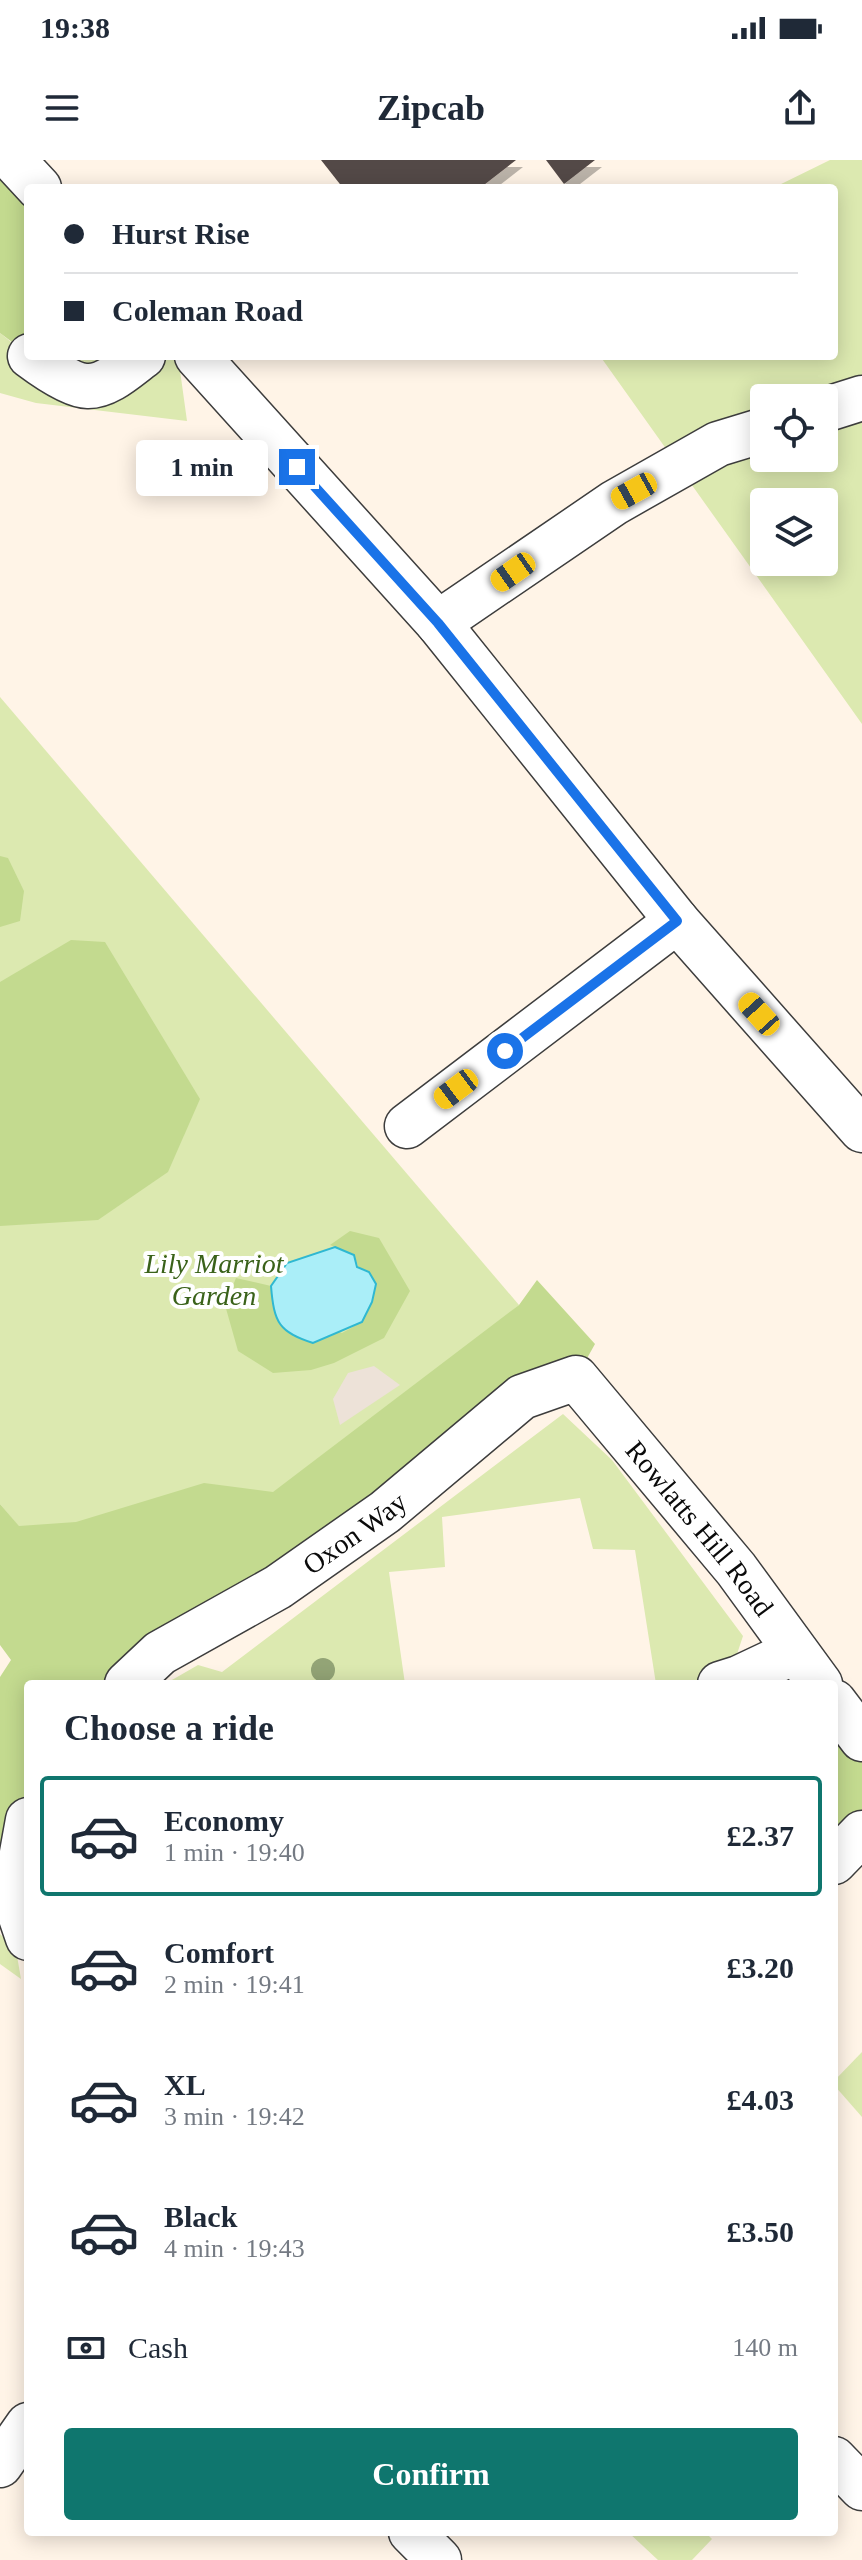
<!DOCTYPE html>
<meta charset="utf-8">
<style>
:root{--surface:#fff;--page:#f6f6f7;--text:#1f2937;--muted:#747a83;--line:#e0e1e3;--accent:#0f766e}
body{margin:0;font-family:"Times New Roman",serif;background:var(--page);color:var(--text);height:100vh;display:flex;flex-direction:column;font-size:30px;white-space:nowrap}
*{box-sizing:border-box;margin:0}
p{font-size:26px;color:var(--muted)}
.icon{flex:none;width:44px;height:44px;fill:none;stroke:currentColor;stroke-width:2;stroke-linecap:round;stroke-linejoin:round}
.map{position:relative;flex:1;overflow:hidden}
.side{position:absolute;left:24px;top:1520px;width:814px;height:856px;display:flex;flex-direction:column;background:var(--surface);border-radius:8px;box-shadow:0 4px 20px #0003}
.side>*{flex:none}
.banner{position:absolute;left:24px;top:24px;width:814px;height:176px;border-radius:8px;box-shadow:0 4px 20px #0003;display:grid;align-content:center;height:176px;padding:0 40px;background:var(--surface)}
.buttons{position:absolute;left:750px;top:224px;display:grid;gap:16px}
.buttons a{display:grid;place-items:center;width:88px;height:88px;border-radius:8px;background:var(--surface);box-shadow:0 4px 20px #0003;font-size:40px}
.end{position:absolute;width:36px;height:36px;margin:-18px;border:10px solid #1a73e8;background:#fff;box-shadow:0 0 0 4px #fff}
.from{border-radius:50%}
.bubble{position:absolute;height:56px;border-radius:8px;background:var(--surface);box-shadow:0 4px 20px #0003;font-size:26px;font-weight:700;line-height:56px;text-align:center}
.car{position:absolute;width:24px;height:48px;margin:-24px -12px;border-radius:10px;box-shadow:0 0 6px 2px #0007;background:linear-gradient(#f5c518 24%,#345 0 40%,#f5c518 0 76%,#345 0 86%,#f5c518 0)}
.banner b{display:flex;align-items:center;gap:28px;height:76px;font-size:30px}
.banner b+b{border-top:2px solid var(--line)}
.banner i{width:20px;height:20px;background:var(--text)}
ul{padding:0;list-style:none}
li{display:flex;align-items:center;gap:24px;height:120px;margin:0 16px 12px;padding:0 24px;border:4px solid transparent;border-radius:8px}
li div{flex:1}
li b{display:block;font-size:30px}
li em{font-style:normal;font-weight:700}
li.selected{border-color:var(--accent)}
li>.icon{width:72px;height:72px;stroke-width:1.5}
h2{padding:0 40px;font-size:36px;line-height:96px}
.pay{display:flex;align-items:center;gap:20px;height:88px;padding:0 40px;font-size:30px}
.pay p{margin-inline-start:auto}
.button{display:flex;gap:16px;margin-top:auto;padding:16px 40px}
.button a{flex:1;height:92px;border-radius:8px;background:var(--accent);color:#fff;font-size:32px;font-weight:700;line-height:92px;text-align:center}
.status{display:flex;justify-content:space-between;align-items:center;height:56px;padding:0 40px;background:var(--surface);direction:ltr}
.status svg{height:22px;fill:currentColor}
header{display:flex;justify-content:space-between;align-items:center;height:104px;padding:0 40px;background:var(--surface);font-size:36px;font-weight:700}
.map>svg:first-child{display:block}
.green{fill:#dce9b0;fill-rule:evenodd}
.forest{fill:#c3da8f}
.plaza{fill:#ede2d8}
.water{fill:#aaeef8;stroke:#2fb8d1;stroke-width:2}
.building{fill:#534846;filter:url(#shadow)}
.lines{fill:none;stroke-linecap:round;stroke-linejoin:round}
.minor-casing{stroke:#3d3d3d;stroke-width:47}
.minor{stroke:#fff;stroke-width:44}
.tree{fill:#93a476}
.route{stroke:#1a73e8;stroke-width:10}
.labels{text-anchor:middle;stroke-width:8;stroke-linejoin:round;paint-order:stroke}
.park-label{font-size:28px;font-style:italic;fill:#3a621a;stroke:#fff}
.street-label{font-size:28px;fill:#0a0a0a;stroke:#fff}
</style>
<div class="status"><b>19:38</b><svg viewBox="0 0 49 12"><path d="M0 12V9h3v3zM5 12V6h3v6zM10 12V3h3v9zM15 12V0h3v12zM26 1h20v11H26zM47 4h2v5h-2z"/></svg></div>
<header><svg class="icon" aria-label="menu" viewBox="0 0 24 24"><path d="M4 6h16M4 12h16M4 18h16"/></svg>Zipcab<svg class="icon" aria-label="share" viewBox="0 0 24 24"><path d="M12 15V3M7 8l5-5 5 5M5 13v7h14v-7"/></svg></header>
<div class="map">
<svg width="862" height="2400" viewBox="0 0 862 2400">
<defs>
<filter id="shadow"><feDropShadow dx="7" dy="7" stdDeviation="0" flood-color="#0004"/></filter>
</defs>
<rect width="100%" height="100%" fill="#fff4e7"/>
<!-- green -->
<g class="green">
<path d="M830,0H862V564L600,196H834V28H773ZM764,238H824V298H764ZM764,342H824V402H764Z"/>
<polygon points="0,173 28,196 178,196 187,261 36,243 0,233"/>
<polygon points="0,537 519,1145 116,1482 0,1344"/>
<polygon points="563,1254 612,1300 743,1476 734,1503 707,1524 656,1524 635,1390 593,1389 580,1338 442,1357 445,1407 389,1412 405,1524 165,1524 198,1505 222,1512"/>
<polygon points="0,1774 16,1790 21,1819 0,1804"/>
<polygon points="862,1892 862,1957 834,1925 834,1921"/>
<polygon points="628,2372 705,2372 712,2379 692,2400 658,2400"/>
</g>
<!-- forest -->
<g class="forest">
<polygon points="0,0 28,28 28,194 0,173"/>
<polygon points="0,696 8,698 24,731 20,761 0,767"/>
<polygon points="71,780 105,782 200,939 168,1012 98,1060 0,1066 0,822"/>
<polygon points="350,1071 379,1078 410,1131 384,1178 334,1203 311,1210 273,1213 238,1191 225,1145 236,1118 271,1126 273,1148 342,1173 362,1162 372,1142 354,1095 330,1085"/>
<polygon points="537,1120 595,1184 576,1218 127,1524 28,1524 28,1660 0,1742 0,1517 11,1500 0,1485 0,1344 19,1366 76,1362 204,1323 273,1332 519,1145"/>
<polygon points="834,1544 862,1580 862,1671 834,1685"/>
</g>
<!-- plaza -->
<polygon class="plaza" points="374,1206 400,1225 340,1265 333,1239 348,1213"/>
<!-- water -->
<path class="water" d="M335,1087L354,1095L357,1107L369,1112L376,1124L372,1142L362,1162L313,1183C279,1172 274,1163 271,1126L287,1103Z"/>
<!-- building -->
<g class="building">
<polygon points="321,0 516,0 480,28 343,28"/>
<polygon points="546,0 595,0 564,24"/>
</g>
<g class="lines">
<defs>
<g id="minor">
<polyline points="13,0 39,28"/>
<path d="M30,196C42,205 71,226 87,226C107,227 128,207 143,196"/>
<polyline points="197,196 438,463 677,761 862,970"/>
<polyline points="824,250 862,238"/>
<polyline points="438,463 614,343 718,284 764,270"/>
<polyline points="407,966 677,761"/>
<path id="s1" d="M127,1524L160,1493L278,1427L385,1352L522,1237L576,1218L736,1409L820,1524"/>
<polyline points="720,1524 739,1518 794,1492"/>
<polyline points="834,1542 862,1579"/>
<polyline points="28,1660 14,1737 28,1778"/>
<polyline points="834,1702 862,1673"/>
<polyline points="834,2299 862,2328"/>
<polyline points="0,2305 28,2265"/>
<polyline points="411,2372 439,2400"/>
</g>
</defs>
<!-- minor casing -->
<use href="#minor" class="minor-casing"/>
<!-- minor -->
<use href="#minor" class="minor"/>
</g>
<!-- trees -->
<circle class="tree" cx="323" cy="1510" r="12"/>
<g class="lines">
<!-- route -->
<polyline class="route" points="297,307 438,463 677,761 505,891"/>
</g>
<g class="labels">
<!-- park labels -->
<g class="park-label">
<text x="214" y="1113">Lily Marriot<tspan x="214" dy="32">Garden</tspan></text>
</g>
<!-- street labels -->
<g class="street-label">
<text dy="10" stroke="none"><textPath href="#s1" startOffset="742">Rowlatts Hill Road</textPath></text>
<text dy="10" stroke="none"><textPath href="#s1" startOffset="274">Oxon Way</textPath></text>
</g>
</g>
</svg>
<div class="buttons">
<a><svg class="icon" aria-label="locate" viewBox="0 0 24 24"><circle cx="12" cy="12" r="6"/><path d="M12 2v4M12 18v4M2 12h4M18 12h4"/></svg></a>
<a><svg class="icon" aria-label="layers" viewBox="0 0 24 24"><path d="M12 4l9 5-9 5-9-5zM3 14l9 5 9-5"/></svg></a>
</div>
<i class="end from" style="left:505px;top:891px"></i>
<i class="end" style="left:297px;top:307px"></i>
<div class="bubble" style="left:136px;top:280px;width:132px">1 min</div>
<i class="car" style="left:634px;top:331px;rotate:241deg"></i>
<i class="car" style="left:513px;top:412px;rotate:235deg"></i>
<i class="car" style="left:759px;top:854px;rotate:318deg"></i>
<i class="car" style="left:456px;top:929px;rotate:233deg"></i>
<div class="banner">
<b><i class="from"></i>Hurst Rise</b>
<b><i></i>Coleman Road</b>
</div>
<section class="side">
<h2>Choose a ride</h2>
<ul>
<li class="selected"><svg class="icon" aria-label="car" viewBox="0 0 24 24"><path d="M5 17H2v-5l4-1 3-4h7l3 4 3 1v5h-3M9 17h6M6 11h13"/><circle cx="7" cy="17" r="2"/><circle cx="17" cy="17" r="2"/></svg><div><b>Economy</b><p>1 min · 19:40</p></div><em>£2.37</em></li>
<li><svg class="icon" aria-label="car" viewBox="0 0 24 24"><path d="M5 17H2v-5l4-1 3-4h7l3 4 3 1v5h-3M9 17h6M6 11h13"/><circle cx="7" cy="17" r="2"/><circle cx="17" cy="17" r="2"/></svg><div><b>Comfort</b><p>2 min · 19:41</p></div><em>£3.20</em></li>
<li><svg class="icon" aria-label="car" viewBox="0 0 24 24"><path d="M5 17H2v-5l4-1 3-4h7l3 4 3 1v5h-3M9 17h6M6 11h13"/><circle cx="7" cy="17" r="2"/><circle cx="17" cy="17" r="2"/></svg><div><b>XL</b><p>3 min · 19:42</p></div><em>£4.03</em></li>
<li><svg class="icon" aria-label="car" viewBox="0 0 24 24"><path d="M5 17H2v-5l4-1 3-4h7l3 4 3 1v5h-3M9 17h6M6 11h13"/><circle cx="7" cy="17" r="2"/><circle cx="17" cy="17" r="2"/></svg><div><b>Black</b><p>4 min · 19:43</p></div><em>£3.50</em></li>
</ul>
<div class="pay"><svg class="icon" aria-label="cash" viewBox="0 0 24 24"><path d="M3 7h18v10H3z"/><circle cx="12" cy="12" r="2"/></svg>Cash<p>140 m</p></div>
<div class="button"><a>Confirm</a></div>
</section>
</div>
